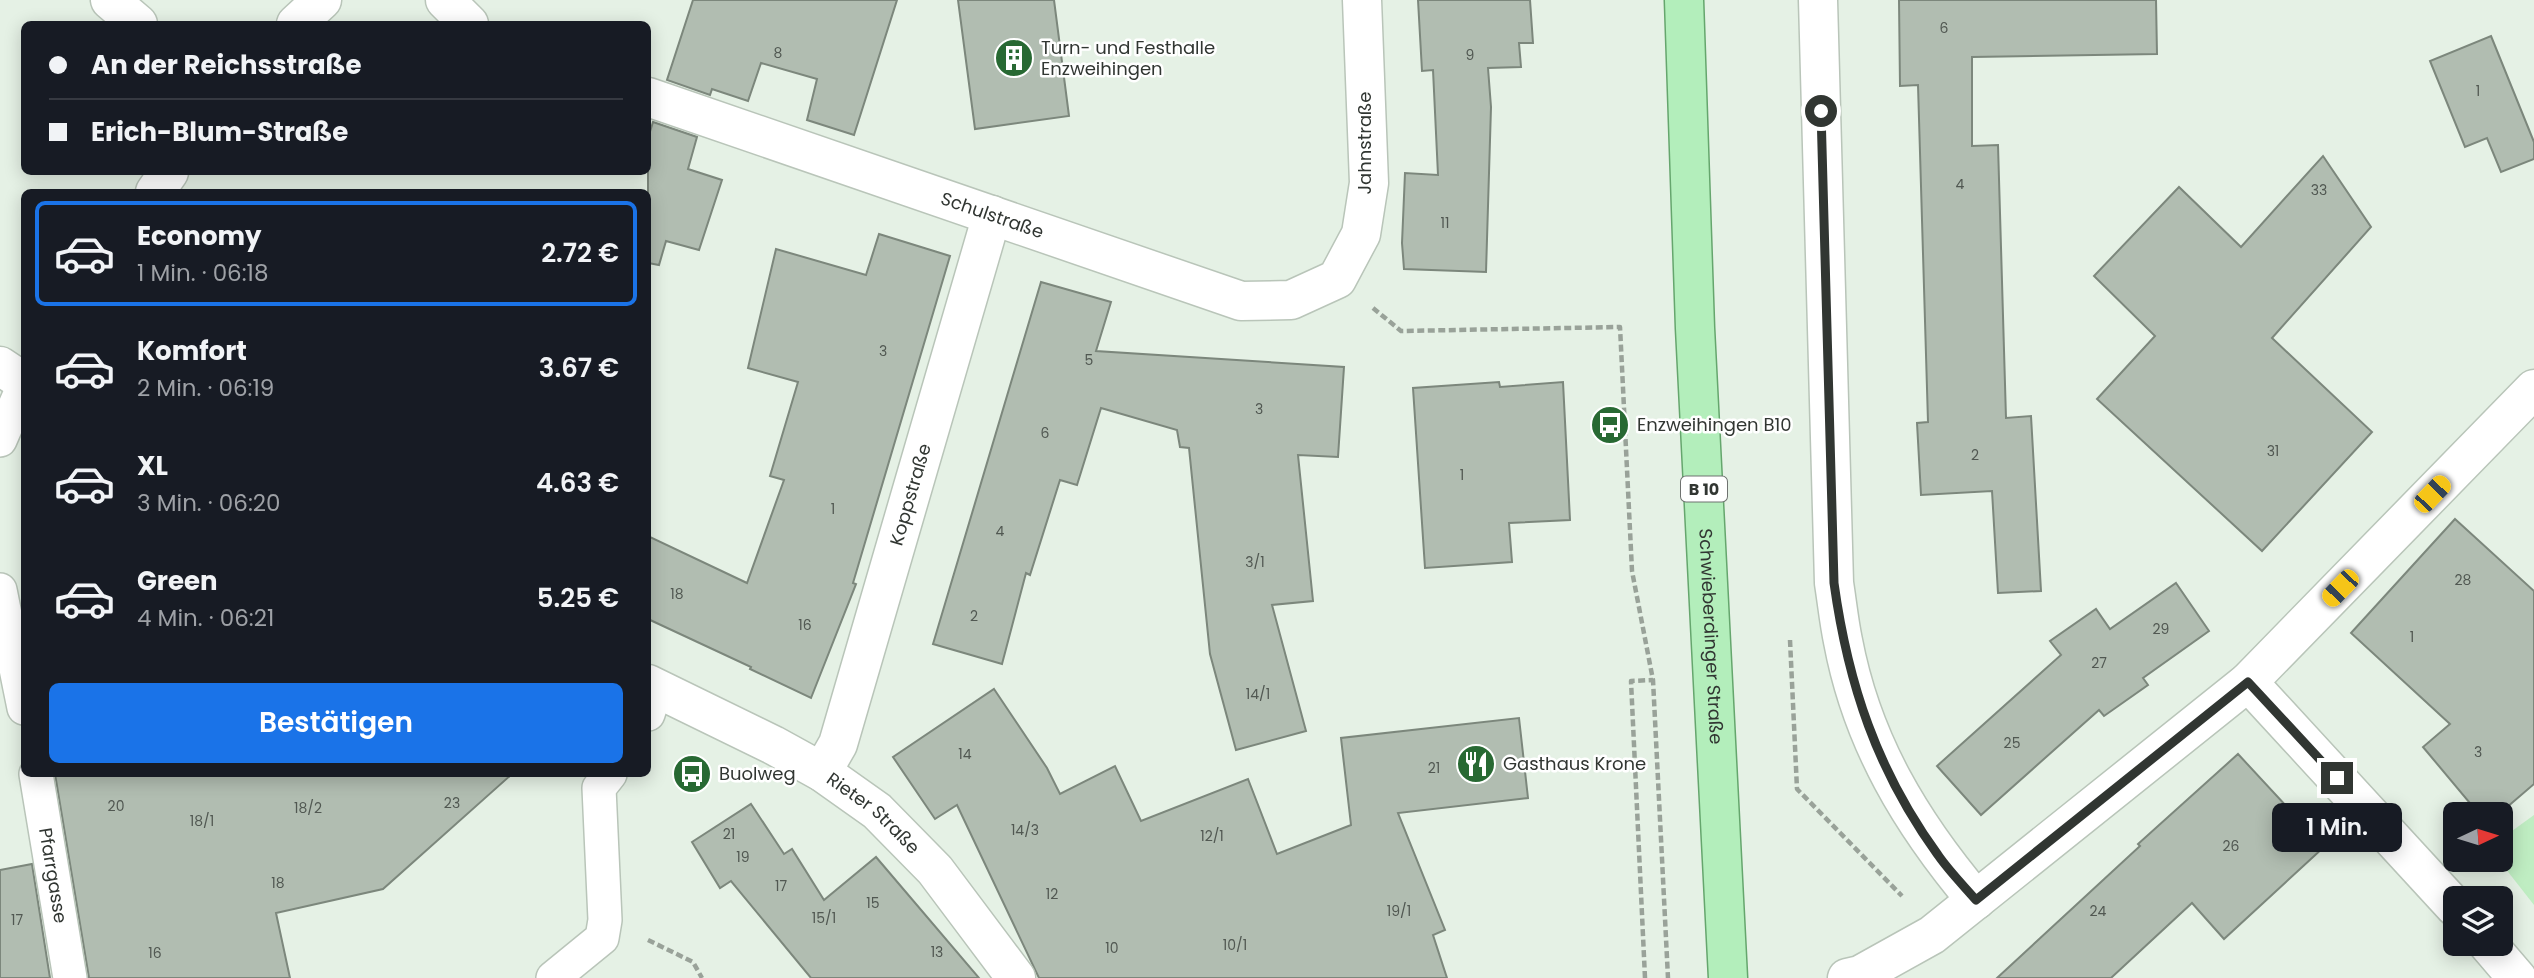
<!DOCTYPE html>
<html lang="de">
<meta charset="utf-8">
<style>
:root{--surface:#171b24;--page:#20242c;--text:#f1f3f6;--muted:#9ea1a6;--line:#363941;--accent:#1a73e8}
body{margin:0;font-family:Poppins,sans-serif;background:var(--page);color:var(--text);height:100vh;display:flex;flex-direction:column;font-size:26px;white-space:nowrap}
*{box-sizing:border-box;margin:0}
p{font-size:23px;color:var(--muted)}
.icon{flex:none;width:38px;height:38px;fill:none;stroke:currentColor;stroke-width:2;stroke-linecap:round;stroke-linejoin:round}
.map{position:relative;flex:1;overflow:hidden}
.panel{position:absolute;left:21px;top:189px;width:630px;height:588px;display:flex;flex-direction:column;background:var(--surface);border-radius:10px;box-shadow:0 4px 18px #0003}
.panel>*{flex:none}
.hud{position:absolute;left:21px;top:21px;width:630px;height:154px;border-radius:10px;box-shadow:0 4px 18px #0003;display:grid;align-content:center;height:154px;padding:0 28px;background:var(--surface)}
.needle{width:46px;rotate:86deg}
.tools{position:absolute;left:2443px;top:802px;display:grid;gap:14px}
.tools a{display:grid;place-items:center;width:70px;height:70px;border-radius:10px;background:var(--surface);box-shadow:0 4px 18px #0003;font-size:35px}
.end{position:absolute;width:32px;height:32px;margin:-16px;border:9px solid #313632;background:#fff;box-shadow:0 0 0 4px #fff}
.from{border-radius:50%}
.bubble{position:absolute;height:49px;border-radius:10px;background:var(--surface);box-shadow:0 4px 18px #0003;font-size:23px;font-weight:600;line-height:49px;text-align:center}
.car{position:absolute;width:21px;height:42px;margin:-21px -10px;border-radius:9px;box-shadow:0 0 5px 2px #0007;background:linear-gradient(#f5c518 24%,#345 0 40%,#f5c518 0 76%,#345 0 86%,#f5c518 0)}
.hud b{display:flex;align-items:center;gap:24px;height:66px;font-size:26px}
.hud b+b{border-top:2px solid var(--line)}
.hud i{width:18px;height:18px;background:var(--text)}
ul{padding:12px 0 0;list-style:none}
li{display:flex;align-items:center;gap:21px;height:105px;margin:0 14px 10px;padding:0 14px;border:4px solid transparent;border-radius:10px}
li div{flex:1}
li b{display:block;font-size:26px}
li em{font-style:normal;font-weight:600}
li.on{border-color:var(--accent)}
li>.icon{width:63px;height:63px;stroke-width:1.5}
.action{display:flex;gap:14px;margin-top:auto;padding:14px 28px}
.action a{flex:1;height:80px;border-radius:10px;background:var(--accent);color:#fff;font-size:28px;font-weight:600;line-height:80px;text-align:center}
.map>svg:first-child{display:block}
.green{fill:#bfedc2}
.building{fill:#b1bdb1;stroke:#7c877c;stroke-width:2}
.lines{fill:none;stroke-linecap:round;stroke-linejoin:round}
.service-casing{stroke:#b9c5b9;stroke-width:36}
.minor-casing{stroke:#b9c5b9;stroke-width:41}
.tertiary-casing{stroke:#b9c5b9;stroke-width:41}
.primary-casing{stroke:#65a66d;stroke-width:41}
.path{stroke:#99a299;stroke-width:4.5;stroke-dasharray:7 3.5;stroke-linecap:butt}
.service{stroke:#fff;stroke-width:33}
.minor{stroke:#fff;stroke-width:38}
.tertiary{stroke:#fff;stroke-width:38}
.primary{stroke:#b3eebb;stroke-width:38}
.route{stroke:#313632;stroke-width:9}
.labels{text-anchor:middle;stroke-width:5;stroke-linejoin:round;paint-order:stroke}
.number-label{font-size:14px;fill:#515852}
.shield{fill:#fff;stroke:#6f7270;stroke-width:2}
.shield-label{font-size:16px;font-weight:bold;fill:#313632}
.poi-label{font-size:18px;fill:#313632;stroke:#fff;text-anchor:start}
.street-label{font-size:18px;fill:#313632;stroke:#fff}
</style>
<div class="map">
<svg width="2534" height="978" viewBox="0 0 2534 978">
<rect width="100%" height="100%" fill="#e5f1e5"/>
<!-- green -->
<polygon class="green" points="2534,815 2534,905 2498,859 2501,859 2501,839"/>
<!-- building -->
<g class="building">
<polygon points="693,0 897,0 854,135 807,120 817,79 761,63 748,101 712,89 710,95 667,80"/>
<polygon points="958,0 1054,0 1069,116 975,129"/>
<polygon points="1418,0 1530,0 1533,43 1519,43 1521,67 1488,68 1491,107 1486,272 1404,269 1402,243 1405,173 1438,175 1433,70 1422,71"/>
<polygon points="1899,0 2156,0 2157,54 1972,57 1972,146 1998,145 2006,418 2031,416 2041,591 1998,593 1992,491 1921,495 1917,423 1928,422 1918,85 1900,86"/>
<polygon points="2491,36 2534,142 2534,159 2501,172 2487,138 2465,147 2430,61"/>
<polygon points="653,122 697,137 688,169 722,180 699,250 666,241 659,265 648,263 648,138"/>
<polygon points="2323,156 2371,227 2272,338 2372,432 2262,551 2097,399 2155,336 2094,276 2179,187 2241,247"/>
<polygon points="879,234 950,256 853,583 856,584 811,698 750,669 751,667 648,619 648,536 747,583 784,480 770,476 798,382 748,368 776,249 866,275"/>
<polygon points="1041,282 1111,302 1096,351 1344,367 1338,457 1298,455 1313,601 1272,605 1306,731 1236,750 1210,654 1189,448 1180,447 1177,430 1101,408 1077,485 1060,480 1030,575 1026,573 1002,664 933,644"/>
<polygon points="1499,382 1500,387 1563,382 1570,520 1509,523 1512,562 1425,568 1413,388"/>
<polygon points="2455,519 2534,591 2534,784 2499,814 2479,814 2423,747 2450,724 2351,633"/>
<polygon points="2176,583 2209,631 2143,678 2148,685 2104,716 2099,710 1981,815 1937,766 2061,655 2050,641 2096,609 2110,629"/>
<polygon points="994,689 1047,768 1060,794 1115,766 1141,821 1248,779 1277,854 1351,825 1341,738 1519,718 1528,798 1398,813 1445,930 1433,935 1447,978 1039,978 957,805 935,819 893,757"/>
<polygon points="2238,754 2324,847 2224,939 2192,903 2111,978 1997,978 2140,846 2138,844"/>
<polygon points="55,774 512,774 383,889 276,913 290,978 89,978"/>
<polygon points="751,804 784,854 792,849 824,900 876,857 979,978 811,978 731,881 720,888 692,842"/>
<polygon points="32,864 50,978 0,978 0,870"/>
</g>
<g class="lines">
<defs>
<g id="service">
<polyline points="0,440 24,385"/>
<polyline points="0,590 24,708"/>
<polyline points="648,714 656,689"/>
<path id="s1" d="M36,774L70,978"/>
<polyline points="553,978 602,938 605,920 599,788 610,774"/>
</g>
<g id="minor">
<polyline points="110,0 138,24"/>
<polyline points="445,0 469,24"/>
<path d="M1818,0L1834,583C1837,602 1839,622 1843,641C1862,742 1911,823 1976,900"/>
<polyline points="296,24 322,0"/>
<path id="s2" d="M648,97L1241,301L1291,300L1337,279L1361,234L1369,183L1362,0"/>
<polyline points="155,192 169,172"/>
<polyline points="2248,682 2455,907"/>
<path id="s3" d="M822,772L838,744L992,215"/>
<polyline points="2487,943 2517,978"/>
<polyline points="1847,978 1860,975 1932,935 2248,682 2534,389"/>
</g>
<g id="tertiary">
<polyline points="0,366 24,382"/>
<path id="s4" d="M648,684L773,745L822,772L877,811L935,870L1016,978"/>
</g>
<g id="primary">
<path id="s5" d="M1684,0L1695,328L1728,978"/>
</g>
</defs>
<!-- service casing -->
<use href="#service" class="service-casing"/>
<!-- minor casing -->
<use href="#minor" class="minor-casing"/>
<!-- tertiary casing -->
<use href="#tertiary" class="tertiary-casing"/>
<!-- primary casing -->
<use href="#primary" class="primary-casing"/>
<!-- path -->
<g class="path">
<polyline points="1373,308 1401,331 1620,327 1632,571 1653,680 1668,978"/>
<polyline points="1790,640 1797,789 1902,896"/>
<polyline points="648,940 693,962 702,978"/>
<polyline points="1645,978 1631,681 1653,680"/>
</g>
<!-- service -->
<use href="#service" class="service"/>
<!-- minor -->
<use href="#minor" class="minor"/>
<!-- tertiary -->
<use href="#tertiary" class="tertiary"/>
<!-- primary -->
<use href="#primary" class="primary"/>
</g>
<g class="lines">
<!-- route -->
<path class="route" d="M1821,111L1834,583C1848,684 1877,771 1938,855C1949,871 1963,885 1976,900L2248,682L2337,778"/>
</g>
<!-- icons -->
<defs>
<symbol id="building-disc" viewBox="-11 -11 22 22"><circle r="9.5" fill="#286933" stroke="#fff"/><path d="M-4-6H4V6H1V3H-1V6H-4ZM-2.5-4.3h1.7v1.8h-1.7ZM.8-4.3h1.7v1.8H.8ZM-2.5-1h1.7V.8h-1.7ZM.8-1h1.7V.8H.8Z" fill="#fff"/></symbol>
<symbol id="bus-disc" viewBox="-11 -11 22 22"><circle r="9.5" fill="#286933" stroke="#fff"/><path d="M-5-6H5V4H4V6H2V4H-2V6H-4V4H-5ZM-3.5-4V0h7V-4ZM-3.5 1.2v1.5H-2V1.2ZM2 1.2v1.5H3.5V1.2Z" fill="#fff"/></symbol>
<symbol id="restaurant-disc" viewBox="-11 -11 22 22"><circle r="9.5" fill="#286933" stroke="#fff"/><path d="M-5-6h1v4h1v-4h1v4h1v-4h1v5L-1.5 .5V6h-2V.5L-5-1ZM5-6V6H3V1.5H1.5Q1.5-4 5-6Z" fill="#fff"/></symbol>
</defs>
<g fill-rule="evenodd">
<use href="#building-disc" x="992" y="36" width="44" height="44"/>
<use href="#bus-disc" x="1588" y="403" width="44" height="44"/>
<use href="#restaurant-disc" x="1454" y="742" width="44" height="44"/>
<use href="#bus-disc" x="670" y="752" width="44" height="44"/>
</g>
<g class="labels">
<!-- number labels -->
<g class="number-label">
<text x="1944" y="33">6</text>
<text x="778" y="58">8</text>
<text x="1470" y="60">9</text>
<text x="2478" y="96">1</text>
<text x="1960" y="189">4</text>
<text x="2319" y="195">33</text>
<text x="1445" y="228">11</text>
<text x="883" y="356">3</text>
<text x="1089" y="365">5</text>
<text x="1259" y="414">3</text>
<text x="1045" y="438">6</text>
<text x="2273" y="456">31</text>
<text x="1975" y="460">2</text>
<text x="1462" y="480">1</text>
<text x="833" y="514">1</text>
<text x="1000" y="536">4</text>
<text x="1255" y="567">3/1</text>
<text x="2463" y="585">28</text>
<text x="677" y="599">18</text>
<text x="974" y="621">2</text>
<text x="805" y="630">16</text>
<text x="2161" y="634">29</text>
<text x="2412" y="642">1</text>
<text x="2099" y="668">27</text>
<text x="1258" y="699">14/1</text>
<text x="2012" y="748">25</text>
<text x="2478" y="757">3</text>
<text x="965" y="759">14</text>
<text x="1434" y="773">21</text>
<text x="452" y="808">23</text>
<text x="116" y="811">20</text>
<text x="308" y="813">18/2</text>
<text x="202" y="826">18/1</text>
<text x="1025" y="835">14/3</text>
<text x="729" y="839">21</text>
<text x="1212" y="841">12/1</text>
<text x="2231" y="851">26</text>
<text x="743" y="862">19</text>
<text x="278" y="888">18</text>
<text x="781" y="891">17</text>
<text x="1052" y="899">12</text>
<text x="873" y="908">15</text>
<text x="1399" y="916">19/1</text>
<text x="2098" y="916">24</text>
<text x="824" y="923">15/1</text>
<text x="17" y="925">17</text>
<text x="1235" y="950">10/1</text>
<text x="1112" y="953">10</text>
<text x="937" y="957">13</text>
<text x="155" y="958">16</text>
</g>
<!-- shield labels -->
<rect class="shield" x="1681" y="476.5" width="46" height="25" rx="5"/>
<g class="shield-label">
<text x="1704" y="495">B 10</text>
</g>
<!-- poi labels -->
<g class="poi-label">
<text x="1041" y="54">Turn- und Festhalle<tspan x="1041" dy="21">Enzweihingen</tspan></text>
<text x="1637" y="431">Enzweihingen B10</text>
<text x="1503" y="770">Gasthaus Krone</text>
<text x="719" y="780">Buolweg</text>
</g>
<!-- street labels -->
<g class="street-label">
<text transform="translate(1365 143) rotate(-90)" y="6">Jahnstraße</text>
<text dy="6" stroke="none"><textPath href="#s2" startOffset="364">Schulstraße</textPath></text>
<text dy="6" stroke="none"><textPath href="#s3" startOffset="292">Koppstraße</textPath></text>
<text dy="6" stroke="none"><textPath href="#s5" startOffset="637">Schwieberdinger Straße</textPath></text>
<text dy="6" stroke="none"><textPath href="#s4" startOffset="261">Rieter Straße</textPath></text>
<text dy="6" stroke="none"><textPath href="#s1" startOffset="103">Pfarrgasse</textPath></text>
</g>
</g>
</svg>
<div class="tools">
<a><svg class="needle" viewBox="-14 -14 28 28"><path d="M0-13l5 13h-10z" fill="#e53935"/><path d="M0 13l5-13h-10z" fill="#9ea1a6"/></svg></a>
<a><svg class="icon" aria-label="layers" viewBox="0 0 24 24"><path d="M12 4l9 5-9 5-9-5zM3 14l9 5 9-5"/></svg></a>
</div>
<i class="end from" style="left:1821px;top:111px"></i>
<i class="end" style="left:2337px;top:778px"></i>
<div class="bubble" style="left:2272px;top:803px;width:130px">1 Min.</div>
<i class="car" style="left:2432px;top:494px;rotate:44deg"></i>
<i class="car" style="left:2340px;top:588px;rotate:224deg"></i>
<div class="hud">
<b><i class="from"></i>An der Reichsstraße</b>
<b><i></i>Erich-Blum-Straße</b>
</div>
<section class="panel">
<ul>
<li class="on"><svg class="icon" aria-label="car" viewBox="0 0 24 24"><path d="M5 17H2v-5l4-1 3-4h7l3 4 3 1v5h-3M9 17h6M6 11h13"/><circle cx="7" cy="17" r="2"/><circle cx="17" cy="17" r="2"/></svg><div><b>Economy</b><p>1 Min. · 06:18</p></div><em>2.72 €</em></li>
<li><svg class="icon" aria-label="car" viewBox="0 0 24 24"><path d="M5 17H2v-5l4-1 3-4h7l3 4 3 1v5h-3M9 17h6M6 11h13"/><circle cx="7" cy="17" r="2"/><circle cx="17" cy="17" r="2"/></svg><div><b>Komfort</b><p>2 Min. · 06:19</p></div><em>3.67 €</em></li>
<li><svg class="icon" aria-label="car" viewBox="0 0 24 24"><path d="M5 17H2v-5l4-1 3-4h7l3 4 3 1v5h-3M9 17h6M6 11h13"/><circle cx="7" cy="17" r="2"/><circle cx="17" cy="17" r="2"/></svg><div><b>XL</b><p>3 Min. · 06:20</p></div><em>4.63 €</em></li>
<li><svg class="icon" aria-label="car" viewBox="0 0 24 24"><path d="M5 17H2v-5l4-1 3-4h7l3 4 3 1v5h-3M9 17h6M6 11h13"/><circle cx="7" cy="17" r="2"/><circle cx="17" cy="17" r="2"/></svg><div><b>Green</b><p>4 Min. · 06:21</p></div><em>5.25 €</em></li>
</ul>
<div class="action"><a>Bestätigen</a></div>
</section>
</div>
